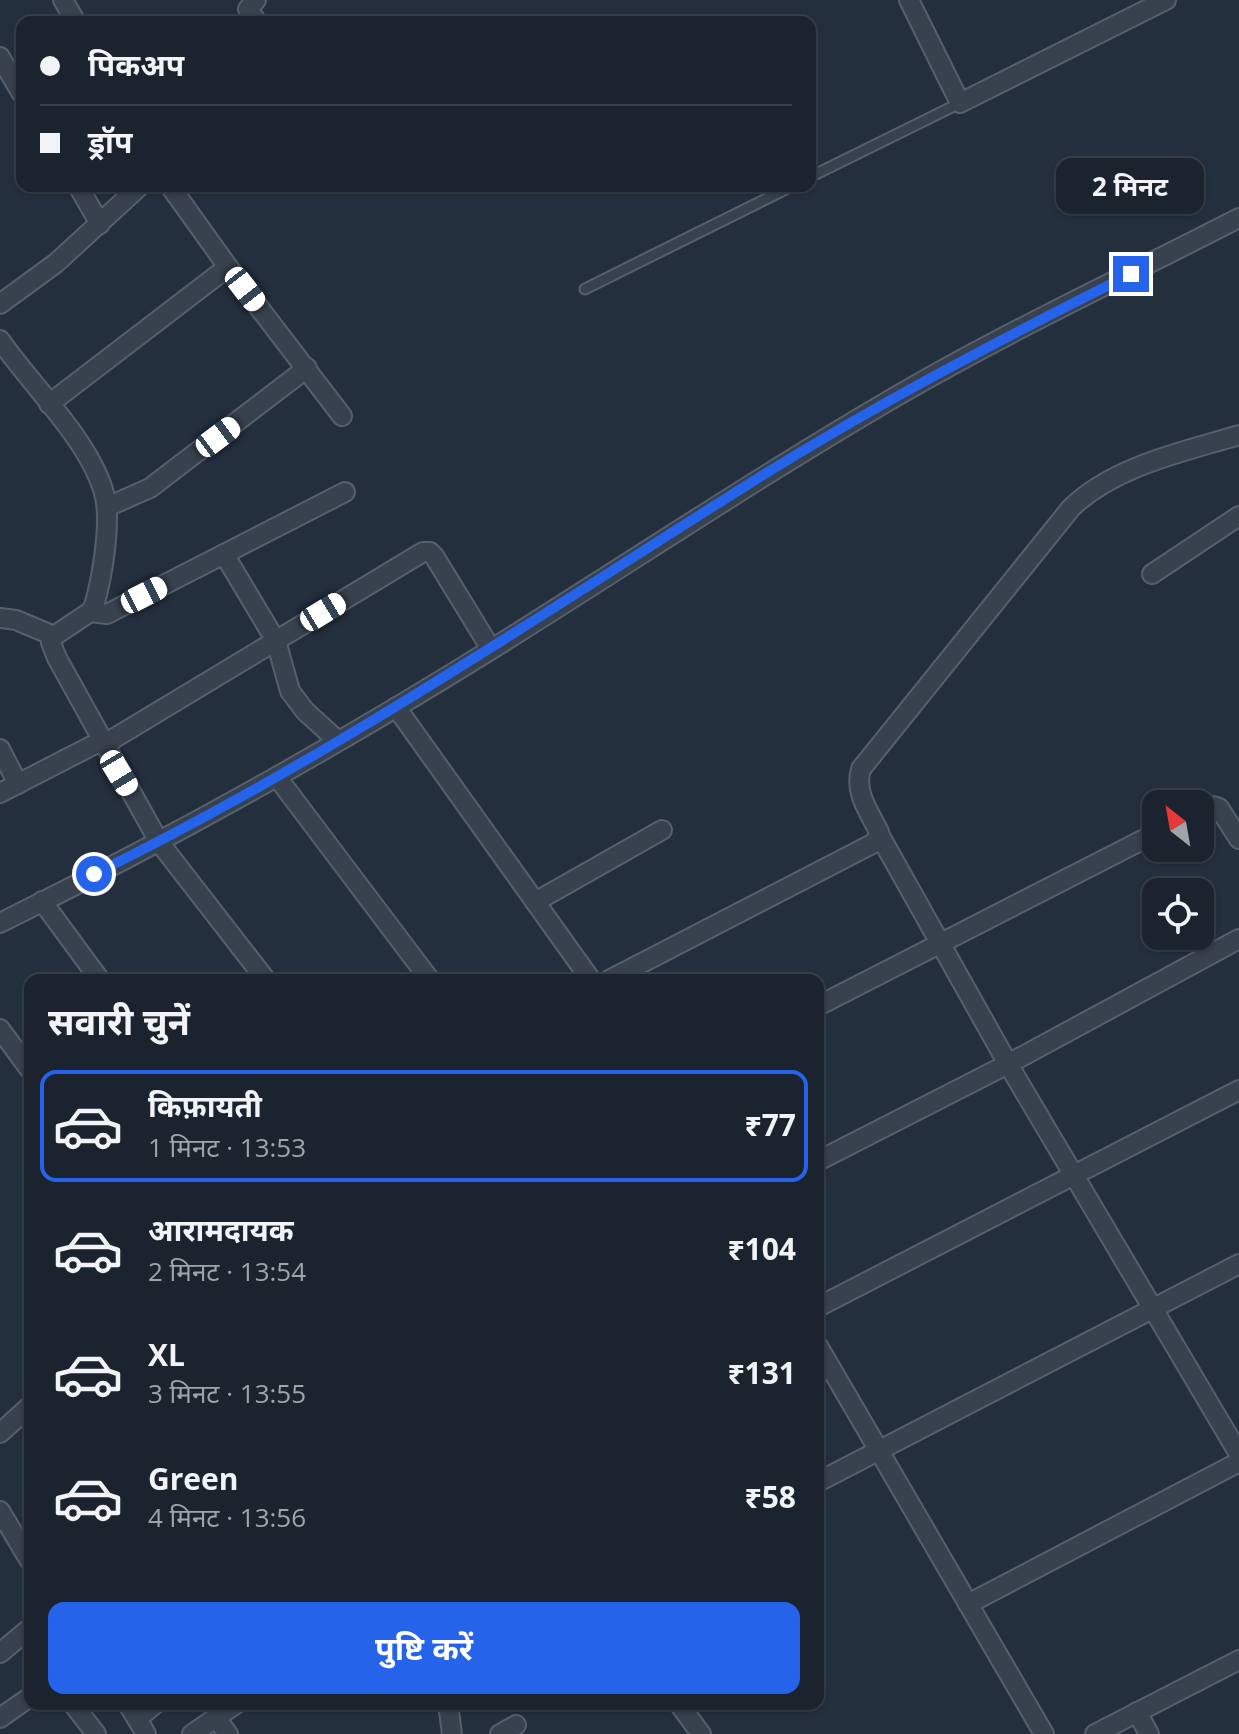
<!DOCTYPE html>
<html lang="hi">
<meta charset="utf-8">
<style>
:root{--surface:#1b232e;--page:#242b36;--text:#f1f3f6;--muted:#a0a4aa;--line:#39404a;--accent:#2563eb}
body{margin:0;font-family:"Open Sans","Noto Sans Devanagari",sans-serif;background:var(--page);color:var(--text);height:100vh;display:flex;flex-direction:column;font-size:30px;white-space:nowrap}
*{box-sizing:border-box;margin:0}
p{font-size:26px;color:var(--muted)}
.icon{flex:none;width:44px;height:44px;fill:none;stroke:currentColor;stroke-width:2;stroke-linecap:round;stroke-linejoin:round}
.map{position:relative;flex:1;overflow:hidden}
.drawer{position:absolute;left:24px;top:974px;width:800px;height:736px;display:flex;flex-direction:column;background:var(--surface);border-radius:16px;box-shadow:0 2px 6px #0004,0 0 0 2px var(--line)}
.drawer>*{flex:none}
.hud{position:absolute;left:16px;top:16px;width:800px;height:176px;border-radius:16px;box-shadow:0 2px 6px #0004,0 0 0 2px var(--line);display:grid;align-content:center;height:176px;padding:0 24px;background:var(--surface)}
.needle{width:52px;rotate:329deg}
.controls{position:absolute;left:1142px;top:790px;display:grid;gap:16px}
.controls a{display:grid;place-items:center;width:72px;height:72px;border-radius:16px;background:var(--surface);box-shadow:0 2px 6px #0004,0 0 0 2px var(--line);font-size:40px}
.end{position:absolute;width:36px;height:36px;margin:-18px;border:10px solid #2563eb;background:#fff;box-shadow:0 0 0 4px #fff}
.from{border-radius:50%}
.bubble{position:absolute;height:56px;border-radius:16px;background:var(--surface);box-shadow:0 2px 6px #0004,0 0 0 2px var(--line);font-size:26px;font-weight:700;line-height:56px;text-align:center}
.car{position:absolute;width:24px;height:48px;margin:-24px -12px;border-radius:10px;box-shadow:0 0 6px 2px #0007;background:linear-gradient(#fff 24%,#345 0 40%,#fff 0 76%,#345 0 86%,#fff 0)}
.hud b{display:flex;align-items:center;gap:28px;height:76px;font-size:30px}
.hud b+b{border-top:2px solid var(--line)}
.hud i{width:20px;height:20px;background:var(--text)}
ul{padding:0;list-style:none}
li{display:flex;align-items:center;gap:24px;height:112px;margin:0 16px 12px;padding:0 8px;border:4px solid transparent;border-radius:16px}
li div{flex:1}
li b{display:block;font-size:30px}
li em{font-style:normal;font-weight:700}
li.active{border-color:var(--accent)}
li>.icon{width:72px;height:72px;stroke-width:1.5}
h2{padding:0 24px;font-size:36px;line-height:96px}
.button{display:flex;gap:16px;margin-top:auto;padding:16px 24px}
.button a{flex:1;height:92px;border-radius:16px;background:var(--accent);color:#fff;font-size:32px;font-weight:700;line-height:92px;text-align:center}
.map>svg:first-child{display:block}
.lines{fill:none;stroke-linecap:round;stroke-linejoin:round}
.service-casing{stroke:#565f6c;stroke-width:13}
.minor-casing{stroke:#565f6c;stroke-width:22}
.service{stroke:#38414e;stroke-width:9}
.minor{stroke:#38414e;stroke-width:18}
.route{stroke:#2563eb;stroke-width:10}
</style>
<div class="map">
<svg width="1239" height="1734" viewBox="0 0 1239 1734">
<rect width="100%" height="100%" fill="#242f3e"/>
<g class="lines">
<defs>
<g id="service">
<polyline points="810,177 960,103"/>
<polyline points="585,289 792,186"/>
</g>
<g id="minor">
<polyline points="63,0 76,22"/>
<polyline points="256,0 248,9 257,22"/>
<polyline points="909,0 960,103 1166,0"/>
<polyline points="0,57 22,94"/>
<polyline points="78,186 100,224"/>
<polyline points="170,186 228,267 342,416"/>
<polyline points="0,304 56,263 140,186"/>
<path d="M0,340C31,385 93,444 105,497C111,526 102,578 94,606L90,612L54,636L51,643L57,658L159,842L266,980"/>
<polyline points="49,404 228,267"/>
<polyline points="107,507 150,488 307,368"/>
<polyline points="224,554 276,641 290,691 305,711 338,741"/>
<polyline points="1152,574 1239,516"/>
<polyline points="90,612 107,614 345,492"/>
<polyline points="0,618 16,620 54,636"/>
<polyline points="396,707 591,980"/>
<polyline points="103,745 423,552 430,552 434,556 491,649"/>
<polyline points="0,749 18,784"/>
<polyline points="277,777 430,980"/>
<polyline points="0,793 101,741"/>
<polyline points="1200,811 1213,806 1219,808 1239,839"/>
<polyline points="880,836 1008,1064 1239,1454"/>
<polyline points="42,901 100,980"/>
<polyline points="535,902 662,830"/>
<path d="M0,923C178,835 351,738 519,632C646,552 771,469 902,393C1011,330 1126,276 1239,218"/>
<path d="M609,980L876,842L879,832C869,811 854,793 861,769L1071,508C1114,466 1183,452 1239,435"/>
<polyline points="818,1006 1156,833"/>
<polyline points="0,1029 30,1070"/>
<polyline points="818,1161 1008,1064 1239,939"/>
<polyline points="818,1307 1239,1090"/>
<polyline points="818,1346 1044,1734"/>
<polyline points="0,1433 30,1406"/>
<polyline points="818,1482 1239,1264"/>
<polyline points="0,1511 30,1561"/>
<polyline points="968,1604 1239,1462"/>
<polyline points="0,1653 30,1628"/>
<polyline points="73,1704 96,1734"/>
<polyline points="128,1704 146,1734"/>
<polyline points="448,1704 452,1734"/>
<polyline points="679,1704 701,1734"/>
<polyline points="1137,1712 1149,1734"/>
<polyline points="0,1718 30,1697"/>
<polyline points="216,1718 228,1734"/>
<polyline points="137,1719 155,1704"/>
<polyline points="192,1734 236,1704"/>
<polyline points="500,1734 516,1725"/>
<polyline points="1095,1734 1239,1660"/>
</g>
</defs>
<!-- service casing -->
<use href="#service" class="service-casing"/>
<!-- minor casing -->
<use href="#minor" class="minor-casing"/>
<!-- service -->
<use href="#service" class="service"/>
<!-- minor -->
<use href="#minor" class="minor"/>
</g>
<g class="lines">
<!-- route -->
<path class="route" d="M94,874C321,763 531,621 744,487C869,408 999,340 1131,274"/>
</g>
</svg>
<div class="controls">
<a><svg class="needle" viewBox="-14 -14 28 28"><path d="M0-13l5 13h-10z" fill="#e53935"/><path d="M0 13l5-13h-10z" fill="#a0a4aa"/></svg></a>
<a><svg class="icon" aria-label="locate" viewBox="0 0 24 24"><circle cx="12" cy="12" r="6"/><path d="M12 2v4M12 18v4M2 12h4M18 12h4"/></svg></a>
</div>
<i class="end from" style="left:94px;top:874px"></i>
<i class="end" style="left:1131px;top:274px"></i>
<div class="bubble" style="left:1056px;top:158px;width:148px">2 मिनट</div>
<i class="car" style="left:245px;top:289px;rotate:142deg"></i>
<i class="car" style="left:218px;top:437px;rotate:53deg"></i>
<i class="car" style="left:144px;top:595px;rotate:63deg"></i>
<i class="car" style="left:323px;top:612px;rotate:59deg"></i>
<i class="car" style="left:119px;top:773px;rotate:149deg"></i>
<div class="hud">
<b><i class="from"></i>पिकअप</b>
<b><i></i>ड्रॉप</b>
</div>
<section class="drawer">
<h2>सवारी चुनें</h2>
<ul>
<li class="active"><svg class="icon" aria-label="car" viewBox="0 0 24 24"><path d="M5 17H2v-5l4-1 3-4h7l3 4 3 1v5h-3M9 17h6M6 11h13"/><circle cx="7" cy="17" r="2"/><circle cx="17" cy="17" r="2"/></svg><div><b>किफ़ायती</b><p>1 मिनट · 13:53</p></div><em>₹77</em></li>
<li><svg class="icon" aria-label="car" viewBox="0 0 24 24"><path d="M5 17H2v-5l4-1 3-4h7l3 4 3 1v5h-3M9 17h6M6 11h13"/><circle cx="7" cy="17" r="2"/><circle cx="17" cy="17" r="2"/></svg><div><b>आरामदायक</b><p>2 मिनट · 13:54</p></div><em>₹104</em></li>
<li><svg class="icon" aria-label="car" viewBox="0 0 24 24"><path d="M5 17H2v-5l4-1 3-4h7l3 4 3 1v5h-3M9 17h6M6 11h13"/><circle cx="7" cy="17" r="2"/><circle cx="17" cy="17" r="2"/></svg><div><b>XL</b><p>3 मिनट · 13:55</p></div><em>₹131</em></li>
<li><svg class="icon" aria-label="car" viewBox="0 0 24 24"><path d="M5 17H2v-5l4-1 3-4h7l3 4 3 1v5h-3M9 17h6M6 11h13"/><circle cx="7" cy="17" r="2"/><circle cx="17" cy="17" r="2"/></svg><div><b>Green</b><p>4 मिनट · 13:56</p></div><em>₹58</em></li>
</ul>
<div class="button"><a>पुष्टि करें</a></div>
</section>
</div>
